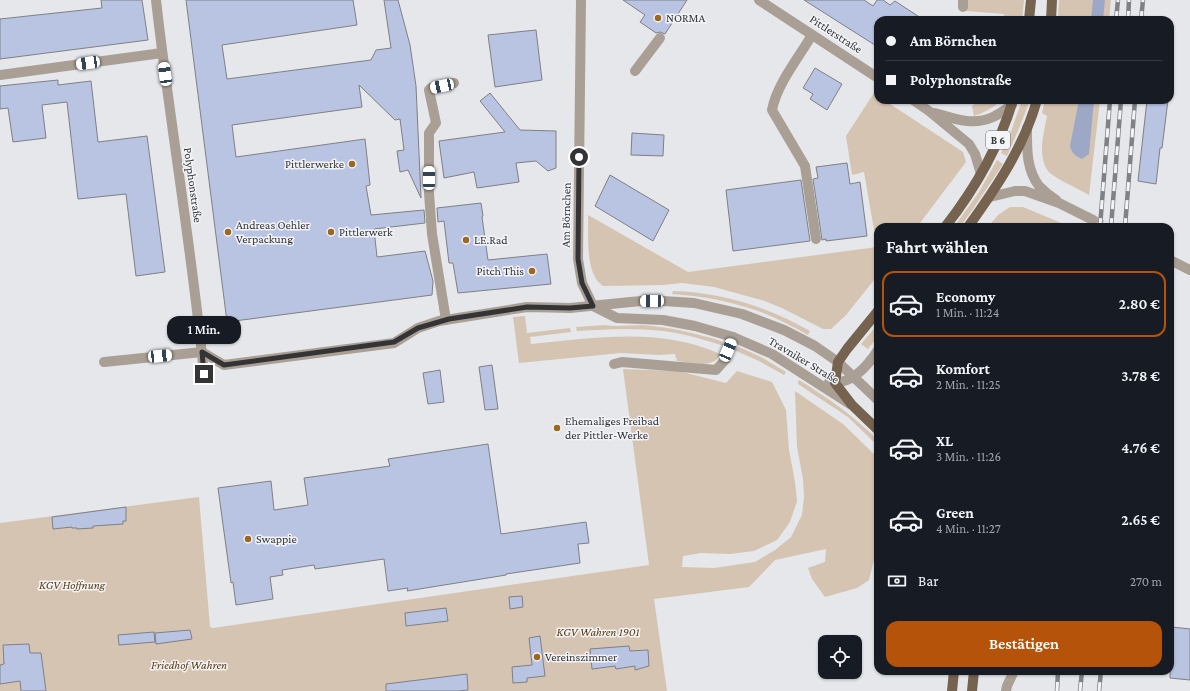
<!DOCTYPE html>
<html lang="de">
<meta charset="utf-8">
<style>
:root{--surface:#171b24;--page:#242831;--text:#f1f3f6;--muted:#9ea1a6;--line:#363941;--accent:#b45309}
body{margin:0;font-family:"Crimson Pro",serif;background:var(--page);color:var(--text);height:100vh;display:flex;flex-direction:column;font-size:15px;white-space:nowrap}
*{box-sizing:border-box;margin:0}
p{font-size:13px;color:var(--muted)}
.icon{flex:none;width:22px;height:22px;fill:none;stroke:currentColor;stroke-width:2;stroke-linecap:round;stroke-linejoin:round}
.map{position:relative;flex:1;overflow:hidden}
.side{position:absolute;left:874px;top:223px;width:300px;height:452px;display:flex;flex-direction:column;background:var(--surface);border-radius:12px;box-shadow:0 1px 3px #0004}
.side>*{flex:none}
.guide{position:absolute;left:874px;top:16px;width:300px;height:88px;border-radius:12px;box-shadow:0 1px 3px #0004;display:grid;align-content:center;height:88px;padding:0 12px;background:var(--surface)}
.controls{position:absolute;left:818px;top:635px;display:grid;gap:8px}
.controls a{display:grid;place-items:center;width:44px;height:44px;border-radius:8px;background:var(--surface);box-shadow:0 1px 3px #0004;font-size:20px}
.end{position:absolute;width:18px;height:18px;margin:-9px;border:5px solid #343436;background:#fff;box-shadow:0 0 0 2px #fff}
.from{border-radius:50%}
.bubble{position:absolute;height:28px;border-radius:12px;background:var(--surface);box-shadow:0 1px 3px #0004;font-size:13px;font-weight:600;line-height:28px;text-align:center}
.car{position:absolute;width:12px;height:24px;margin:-12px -6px;border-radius:5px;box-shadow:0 0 3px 1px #0007;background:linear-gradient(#fff 24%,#345 0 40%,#fff 0 76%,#345 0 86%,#fff 0)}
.guide b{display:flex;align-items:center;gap:14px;height:38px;font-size:15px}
.guide b+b{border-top:1px solid var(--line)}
.guide i{width:10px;height:10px;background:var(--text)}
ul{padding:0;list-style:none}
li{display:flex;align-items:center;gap:12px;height:66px;margin:0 8px 6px;padding:0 4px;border:2px solid transparent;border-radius:12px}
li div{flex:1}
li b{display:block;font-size:15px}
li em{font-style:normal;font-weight:600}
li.active{border-color:var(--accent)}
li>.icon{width:36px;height:36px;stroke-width:1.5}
h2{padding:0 12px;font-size:18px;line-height:48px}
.pay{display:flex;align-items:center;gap:10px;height:44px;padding:0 12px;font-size:15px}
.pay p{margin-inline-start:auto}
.action{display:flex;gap:8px;margin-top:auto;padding:8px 12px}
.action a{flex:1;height:46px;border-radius:12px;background:var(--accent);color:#fff;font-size:16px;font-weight:600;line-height:46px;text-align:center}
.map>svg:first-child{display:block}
.green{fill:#d5c4b1}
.water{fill:#9da7c6}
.building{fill:#b9c4e3;stroke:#7f8084}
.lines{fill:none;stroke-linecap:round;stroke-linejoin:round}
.minor-tunnel{stroke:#c2c3c7;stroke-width:10;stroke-dasharray:10 5;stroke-linecap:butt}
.minor{stroke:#aa9f94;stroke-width:10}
.major{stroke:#76634f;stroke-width:10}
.rail-casing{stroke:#808184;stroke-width:4.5}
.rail{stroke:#f3f4f8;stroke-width:3;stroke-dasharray:9;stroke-linecap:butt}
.route{stroke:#343436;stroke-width:5}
.poi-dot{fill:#9c671f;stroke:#f3f4f8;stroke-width:1.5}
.labels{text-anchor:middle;stroke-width:3;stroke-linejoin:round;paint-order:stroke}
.shield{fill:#f3f4f8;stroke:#6d6e70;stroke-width:1}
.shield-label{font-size:11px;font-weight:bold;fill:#343436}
.poi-label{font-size:12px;fill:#343436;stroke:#f3f4f8;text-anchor:start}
.street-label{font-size:12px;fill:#343436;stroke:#f3f4f8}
.park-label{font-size:12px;font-style:italic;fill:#5c3a0b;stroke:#f3f4f8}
</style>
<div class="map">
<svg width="1190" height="691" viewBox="0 0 1190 691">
<rect width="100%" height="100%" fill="#e5e7eb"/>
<!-- green -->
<g class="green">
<polygon points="966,0 1024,0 1022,20 1004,20 1004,14 966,11"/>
<polygon points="1059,0 1111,0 1109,20 1058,20"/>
<path d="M874,93L878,96V100H884L963,152L966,162L917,227H878V275L846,315L831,329H823L784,309L765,301L714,287L682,283L663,285L603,286C584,273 589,235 588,215L688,272L877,247L864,172L852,175L846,136Z"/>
<path d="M980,100H1002C993,108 985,112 974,116L972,106Z"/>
<polygon points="1022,100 1030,100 1018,131 1007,156 1001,153 1012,129"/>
<path d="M1045,100H1100L1089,195C1081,190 1052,177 1048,171C1037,155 1044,133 1047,116L1042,113Z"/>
<polygon points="997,160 1003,164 973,209 960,227 954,227 979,192"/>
<polygon points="1010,207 1023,207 1071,227 988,227 998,215"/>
<path d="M673,291C720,292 769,307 810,331L808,335C792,326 775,317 758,311C730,301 701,296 672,294Z"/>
<path d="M525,316L527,333L570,328L571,332L530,337L531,344C596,338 659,327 720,354C714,370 691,362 677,361L675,354L659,355L621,353L519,363L513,317Z"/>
<polygon points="878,324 878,336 868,349 861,344"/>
<path d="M605,325C617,327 629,325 642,325C669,327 695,333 721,341L724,346C708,341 692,336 676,333C644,327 610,329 577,331L576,327Z"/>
<polygon points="739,347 761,357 786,372 784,375 759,361 734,350"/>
<polygon points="623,369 678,371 726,383 737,371 772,382 786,410 789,450 795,482 797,501 790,522 777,540 754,551 730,554 701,553 683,556 682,567 714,568 755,562 775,550 791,537 802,515 804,497 803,479 797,447 795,391 843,424 878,458 878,543 869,580 857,588 825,597 812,579 808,568 825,562 826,549 775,560 749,587 654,599 667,691 0,691 0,523 199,497 210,627 213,628 649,565"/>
<path d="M799,380C830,399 852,415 878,440V446L848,417L798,384V382Z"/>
</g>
<!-- water -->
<g class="water">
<polygon points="1093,0 1105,0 1103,20 1091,20"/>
<path d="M1079,100H1094L1089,154L1082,159C1075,156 1072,153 1070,146Z"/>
</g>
<!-- building -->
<g class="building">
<polygon points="101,0 142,0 148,40 0,59 0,19 102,8"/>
<polygon points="186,0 353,0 357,25 222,45 227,79 371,60 376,50 391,48 384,0 398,0 410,45 416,86 421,198 408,170 400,172 397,151 404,150 400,119 395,120 359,85 362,107 232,125 236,157 365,139 370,185 366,186 371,215 424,210 425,223 374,229 377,257 425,251 433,281 432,295 227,322"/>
<polygon points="623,0 687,0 665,34 660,32 656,33 640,22 645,15"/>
<polygon points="804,0 864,0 873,6 877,0 883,0 890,5 895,1 924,20 878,20 878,47"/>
<polygon points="536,30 542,80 495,87 488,35"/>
<polygon points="815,68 842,84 827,110 810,99 813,94 803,88"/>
<polygon points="58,80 58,85 91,81 98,142 147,136 165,272 136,276 126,194 78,199 67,102 42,105 46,138 13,142 8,108 0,109 0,86"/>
<polygon points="490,93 520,130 556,131 556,168 548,171 536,161 516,163 519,182 477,188 474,172 444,178 439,141 505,132 480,101"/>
<polygon points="1147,100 1168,100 1162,148 1160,148 1156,184 1138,181"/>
<polygon points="632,133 664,135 663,156 631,155"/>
<polygon points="847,163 850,184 860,182 867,236 826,241 826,239 822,240 813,179 818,178 816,167"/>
<polygon points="610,175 669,210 653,241 595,206"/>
<polygon points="801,180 810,241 733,251 726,190"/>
<polygon points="481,203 483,216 482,217 488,260 547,254 551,284 458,293 453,263 449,263 444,221 438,222 437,208"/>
<polygon points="492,365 498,409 485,410 479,367"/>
<polygon points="440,370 444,402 428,404 423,373"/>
<polygon points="488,444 501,534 586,522 589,543 578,544 580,563 506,574 506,575 407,591 408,588 388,591 384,559 315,569 314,565 282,570 283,575 270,577 273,599 236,605 233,582 231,583 218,488 271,481 274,510 308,505 304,478 390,466 388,459"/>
<polygon points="126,507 126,521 123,521 123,524 93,526 93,528 77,529 77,528 72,528 72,527 53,529 52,517"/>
<polygon points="522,596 523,607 510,609 509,597"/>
<polygon points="446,608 448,621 406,626 405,613"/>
<polygon points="1172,627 1190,629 1190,680 1170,678 1170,640"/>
<polygon points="190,630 192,639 156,644 155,633"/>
<polygon points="154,632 155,642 119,645 118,635"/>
<polygon points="540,636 545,676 527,678 527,682 513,683 512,667 532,665 529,638"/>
<polygon points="29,644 30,653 41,653 46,691 21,691 20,681 0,684 0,665 4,664 3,645"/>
<polygon points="629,646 630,651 648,650 649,666 635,670 635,666 616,669 615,666 592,669 590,649"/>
<polygon points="467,674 468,690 458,691 386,691 386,684"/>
</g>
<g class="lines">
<!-- minor-tunnel -->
<polyline class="minor-tunnel" points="1093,220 1106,227"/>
<!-- minor -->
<g class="minor">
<path d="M156,0C170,125 192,249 204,374"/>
<polyline points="581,0 578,259 582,283 593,306"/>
<polyline points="759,0 878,78"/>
<polyline points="963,7 963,0"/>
<path d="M812,35C799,57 777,84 772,110L805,166L816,239"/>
<polyline points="635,71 660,38"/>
<polyline points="0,75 162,53"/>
<polyline points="913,100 929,111 969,144 975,154 981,174"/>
<path d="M935,113C955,119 973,126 993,117C1000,114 1006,109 1012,105"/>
<path d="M1027,128C1027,148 1026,169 1039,186C1044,191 1050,196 1056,200"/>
<polyline points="990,197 1015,191 1025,191 1059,203 1093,220"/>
<polyline points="1170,260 1190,270"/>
<polyline points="593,306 617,318 663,320 695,326 733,337 772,354 850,404"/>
<polyline points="446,320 432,234 429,193 429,133 436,123 429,90 431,88 454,83"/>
<polyline points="104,362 202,352 224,365 394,343 418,328 439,321 527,307 570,308 641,301 663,301 694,303 742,314 784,330 815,346 838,362 878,400"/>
<polyline points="614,364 622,362 716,370 725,360 733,337"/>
<path d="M829,382C851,386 867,367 878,350"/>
<polyline points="1006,691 1007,686 1014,671"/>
</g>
<!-- major -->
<g class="major">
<polyline points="1029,20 1031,0"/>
<polyline points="1051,20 1052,0"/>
<path d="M945,227C975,189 999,147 1013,100"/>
<path d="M968,227C996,188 1024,147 1037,100"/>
<polyline points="878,311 847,349 838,362 835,383 852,405 878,430"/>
<polyline points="952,691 954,671"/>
<polyline points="972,691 974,671"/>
</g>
<defs>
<g id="rail">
<polyline points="1116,20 1118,0"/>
<polyline points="1128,20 1129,0"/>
<polyline points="1141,20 1143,0"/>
<polyline points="1100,227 1110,100"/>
<polyline points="1111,227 1121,100"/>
<polyline points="1125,227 1135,100"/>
<polyline points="1057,691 1058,671"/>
<polyline points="1080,691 1082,671"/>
<polyline points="1099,691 1101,671"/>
</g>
</defs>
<!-- rail casing -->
<use href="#rail" class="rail-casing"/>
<!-- rail -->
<use href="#rail" class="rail"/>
</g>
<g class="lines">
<!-- route -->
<polyline class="route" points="204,374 202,352 224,365 394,342 418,328 449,319 527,307 570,308 593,306 582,283 578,259 579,157"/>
</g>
<!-- markers -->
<g class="poi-dot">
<circle cx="658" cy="18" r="4"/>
<circle cx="352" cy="164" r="4"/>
<circle cx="228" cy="232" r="4"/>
<circle cx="331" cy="232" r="4"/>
<circle cx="466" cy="240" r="4"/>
<circle cx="532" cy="271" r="4"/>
<circle cx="557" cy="428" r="4"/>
<circle cx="248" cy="539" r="4"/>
<circle cx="537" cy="657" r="4"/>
</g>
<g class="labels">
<!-- shield labels -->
<rect class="shield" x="986" y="131" width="24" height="18" rx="3"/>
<g class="shield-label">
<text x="998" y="144">B 6</text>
</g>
<!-- poi labels -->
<g class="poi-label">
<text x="666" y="22">NORMA</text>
<text x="344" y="168" text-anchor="end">Pittlerwerke</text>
<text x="236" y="229">Andreas Oehler<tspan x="236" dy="14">Verpackung</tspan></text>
<text x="339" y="236">Pittlerwerk</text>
<text x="474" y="244">LE.Rad</text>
<text x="524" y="275" text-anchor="end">Pitch This</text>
<text x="565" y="425">Ehemaliges Freibad<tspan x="565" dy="14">der Pittler-Werke</tspan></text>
<text x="256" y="543">Swappie</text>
<text x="545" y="661">Vereinszimmer</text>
</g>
<!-- street labels -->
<g class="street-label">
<text transform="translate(836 34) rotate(33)" y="4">Pittlerstraße</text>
<text transform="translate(193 185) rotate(82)" y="4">Polyphonstraße</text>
<text transform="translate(566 215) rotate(-89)" y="4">Am Börnchen</text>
<text transform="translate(804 360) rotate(31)" y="4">Travniker Straße</text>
</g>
<!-- park labels -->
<g class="park-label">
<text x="72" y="589">KGV Hoffnung</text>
<text x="598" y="636">KGV Wahren 1901</text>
<text x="189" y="669">Friedhof Wahren</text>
</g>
</g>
</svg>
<div class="controls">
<a><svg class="icon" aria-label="locate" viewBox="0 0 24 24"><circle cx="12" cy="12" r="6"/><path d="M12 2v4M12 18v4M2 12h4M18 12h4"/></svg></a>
</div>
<i class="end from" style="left:579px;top:157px"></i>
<i class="end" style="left:204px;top:374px"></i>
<div class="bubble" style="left:167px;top:316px;width:74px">1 Min.</div>
<i class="car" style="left:88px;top:63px;rotate:262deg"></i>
<i class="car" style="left:165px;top:74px;rotate:352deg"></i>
<i class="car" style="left:442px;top:86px;rotate:258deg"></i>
<i class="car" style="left:429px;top:178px;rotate:0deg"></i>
<i class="car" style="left:652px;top:301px;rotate:269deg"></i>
<i class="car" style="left:728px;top:350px;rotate:23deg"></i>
<i class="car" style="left:160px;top:356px;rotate:84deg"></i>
<div class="guide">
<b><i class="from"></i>Am Börnchen</b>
<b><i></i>Polyphonstraße</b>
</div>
<section class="side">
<h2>Fahrt wählen</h2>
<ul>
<li class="active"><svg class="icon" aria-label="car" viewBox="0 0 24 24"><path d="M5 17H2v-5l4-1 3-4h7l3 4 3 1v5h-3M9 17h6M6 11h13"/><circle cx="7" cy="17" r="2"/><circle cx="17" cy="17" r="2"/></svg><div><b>Economy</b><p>1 Min. · 11:24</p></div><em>2.80 €</em></li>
<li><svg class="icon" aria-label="car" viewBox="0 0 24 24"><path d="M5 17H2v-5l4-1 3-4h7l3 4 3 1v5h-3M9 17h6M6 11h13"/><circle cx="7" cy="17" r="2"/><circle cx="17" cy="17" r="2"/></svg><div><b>Komfort</b><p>2 Min. · 11:25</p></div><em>3.78 €</em></li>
<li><svg class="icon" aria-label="car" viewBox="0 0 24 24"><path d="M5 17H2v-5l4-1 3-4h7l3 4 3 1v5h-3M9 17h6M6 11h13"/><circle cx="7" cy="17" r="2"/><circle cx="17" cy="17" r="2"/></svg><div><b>XL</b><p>3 Min. · 11:26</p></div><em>4.76 €</em></li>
<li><svg class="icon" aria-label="car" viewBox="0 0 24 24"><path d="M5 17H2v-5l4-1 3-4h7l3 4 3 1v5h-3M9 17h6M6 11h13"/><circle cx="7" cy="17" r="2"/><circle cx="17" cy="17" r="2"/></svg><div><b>Green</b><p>4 Min. · 11:27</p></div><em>2.65 €</em></li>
</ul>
<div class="pay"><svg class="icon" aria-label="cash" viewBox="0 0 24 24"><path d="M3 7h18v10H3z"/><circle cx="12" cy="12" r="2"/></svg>Bar<p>270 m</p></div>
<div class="action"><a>Bestätigen</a></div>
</section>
</div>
